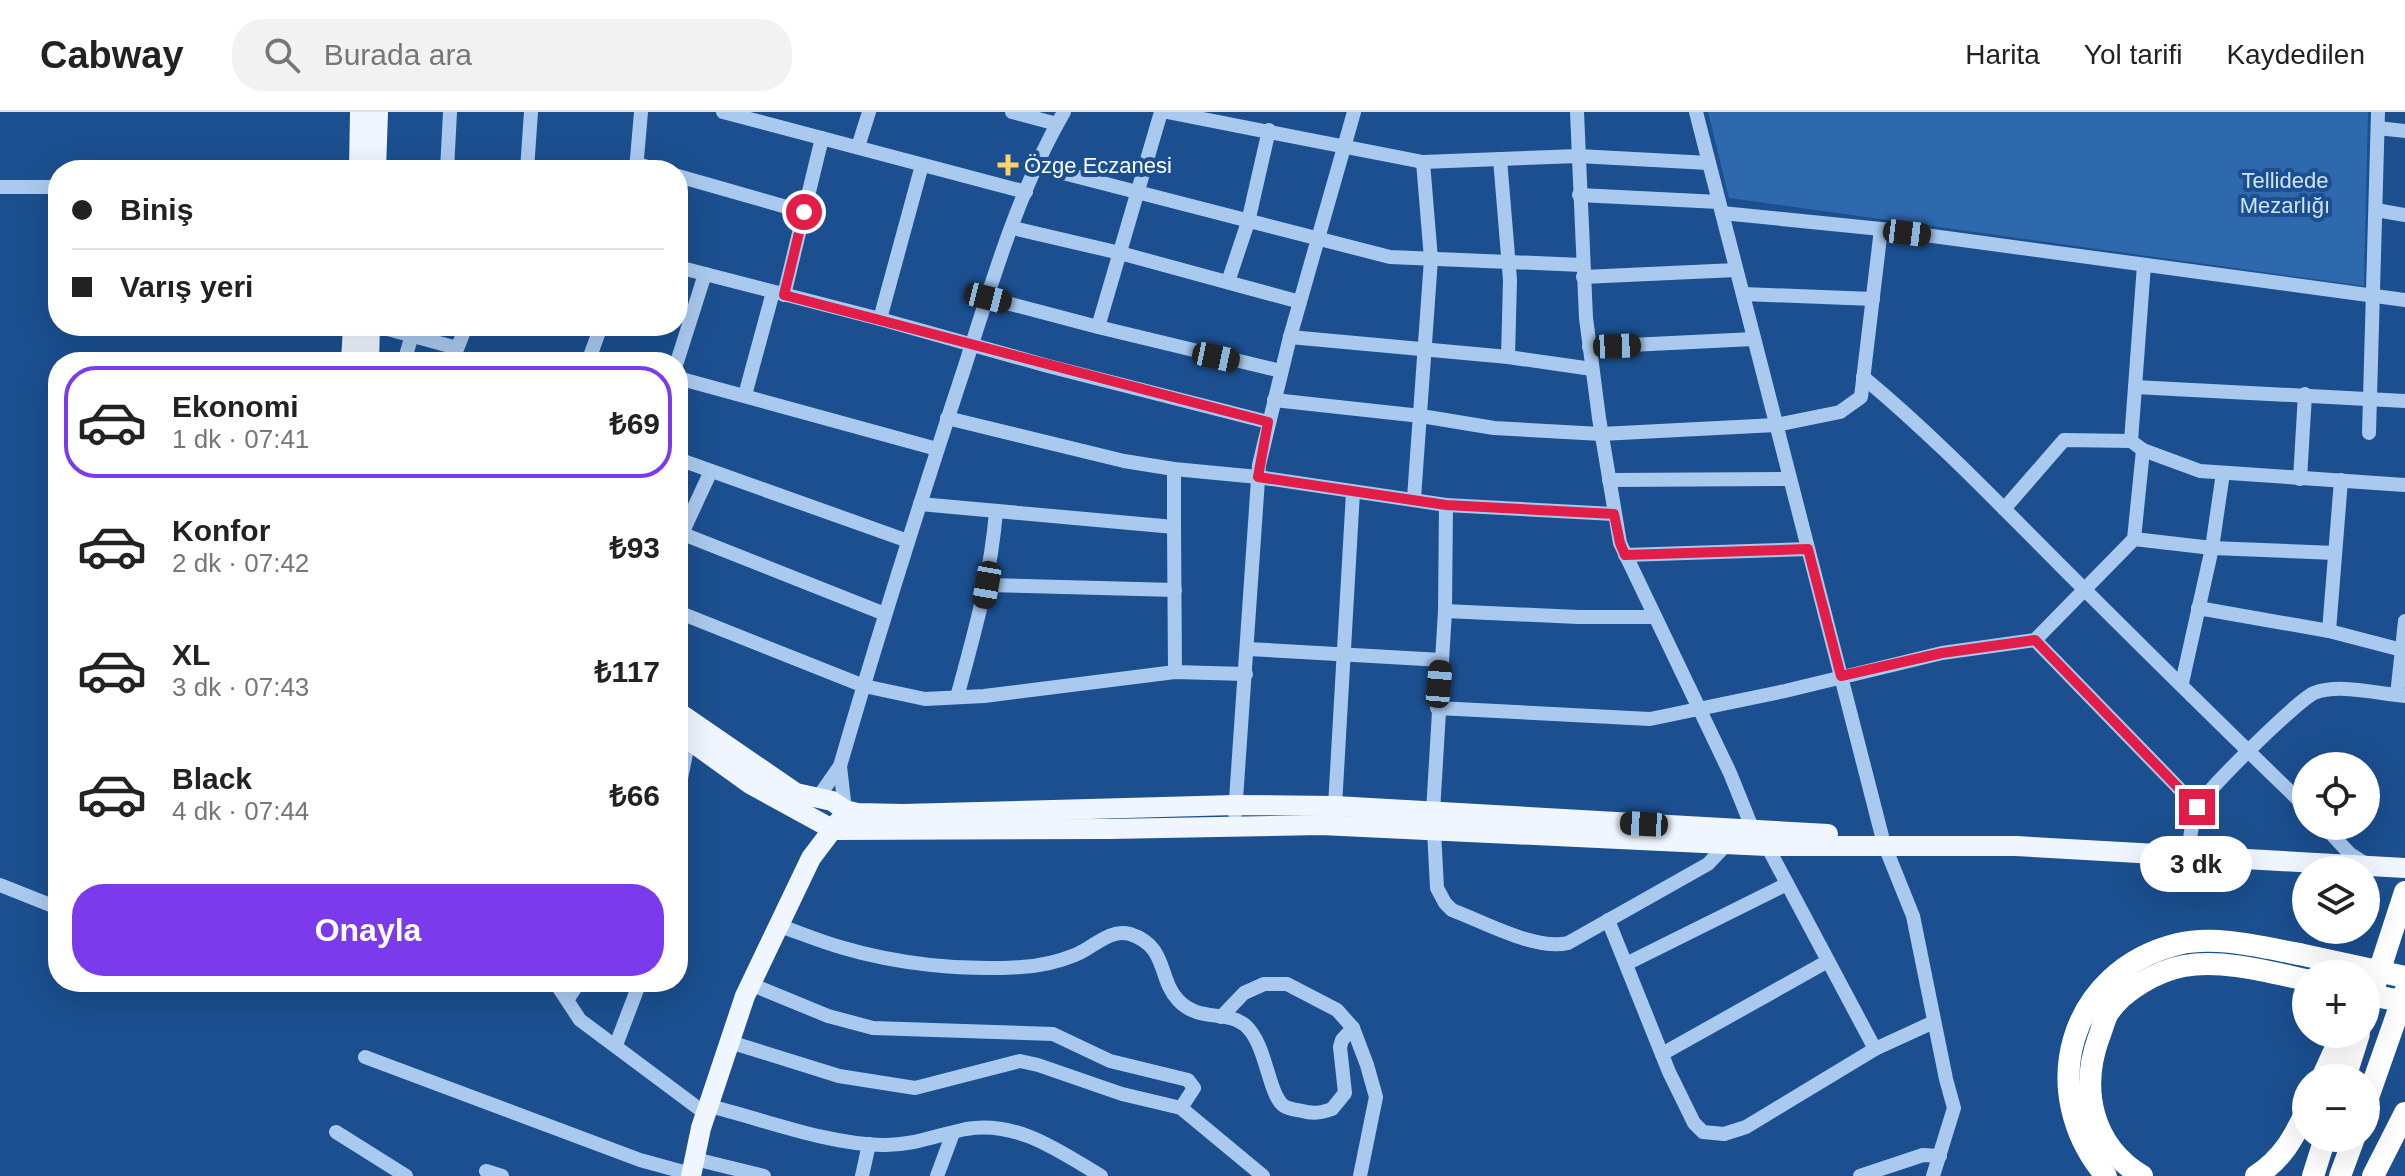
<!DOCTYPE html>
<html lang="tr">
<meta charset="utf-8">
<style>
:root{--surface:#fff;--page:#f2f2f2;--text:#222;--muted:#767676;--line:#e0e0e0;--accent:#7c3aed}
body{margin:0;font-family:Arial,sans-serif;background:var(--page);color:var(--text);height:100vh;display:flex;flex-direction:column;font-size:30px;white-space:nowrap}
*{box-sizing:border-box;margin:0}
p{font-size:26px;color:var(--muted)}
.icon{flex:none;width:44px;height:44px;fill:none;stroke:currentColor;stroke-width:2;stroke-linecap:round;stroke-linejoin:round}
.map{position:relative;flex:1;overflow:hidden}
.panel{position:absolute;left:48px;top:240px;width:640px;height:640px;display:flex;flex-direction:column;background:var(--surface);border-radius:32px;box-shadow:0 8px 32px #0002}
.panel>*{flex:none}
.hud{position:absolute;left:48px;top:48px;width:640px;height:176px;border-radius:32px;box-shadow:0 8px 32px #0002;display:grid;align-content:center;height:176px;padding:0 24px;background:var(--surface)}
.tools{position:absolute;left:2292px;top:640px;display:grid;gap:16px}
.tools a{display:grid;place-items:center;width:88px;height:88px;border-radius:50%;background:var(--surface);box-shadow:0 8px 32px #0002;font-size:40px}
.end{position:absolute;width:36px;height:36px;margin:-18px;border:10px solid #e11d48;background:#fff;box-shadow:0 0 0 4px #fff}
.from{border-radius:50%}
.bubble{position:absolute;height:56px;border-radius:28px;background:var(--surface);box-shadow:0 8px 32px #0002;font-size:26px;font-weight:800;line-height:56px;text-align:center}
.car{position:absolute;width:24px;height:48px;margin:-24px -12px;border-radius:10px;box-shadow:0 0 6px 2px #0007;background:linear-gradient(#222 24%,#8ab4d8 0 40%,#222 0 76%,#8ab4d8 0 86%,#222 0)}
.hud b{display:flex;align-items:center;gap:28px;height:76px;font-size:30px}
.hud b+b{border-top:2px solid var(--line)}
.hud i{width:20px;height:20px;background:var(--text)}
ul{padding:14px 0 0;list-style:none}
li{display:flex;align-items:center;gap:24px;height:112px;margin:0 16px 12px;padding:0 8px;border:4px solid transparent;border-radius:32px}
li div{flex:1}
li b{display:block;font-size:30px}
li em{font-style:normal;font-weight:800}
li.selected{border-color:var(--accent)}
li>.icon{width:72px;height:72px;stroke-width:1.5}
.button{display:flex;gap:16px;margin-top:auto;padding:16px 24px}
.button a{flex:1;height:92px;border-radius:32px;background:var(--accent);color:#fff;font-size:32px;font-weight:800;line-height:92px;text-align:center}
header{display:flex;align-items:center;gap:48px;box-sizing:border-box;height:112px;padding:0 40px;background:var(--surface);border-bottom:2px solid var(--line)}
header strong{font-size:38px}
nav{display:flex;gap:44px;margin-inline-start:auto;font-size:28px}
.search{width:560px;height:72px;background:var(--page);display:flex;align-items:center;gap:20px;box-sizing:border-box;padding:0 28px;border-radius:32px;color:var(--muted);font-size:30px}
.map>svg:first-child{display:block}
.green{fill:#2e69ad}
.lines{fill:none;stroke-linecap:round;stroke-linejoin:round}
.minor{stroke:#a9c9ee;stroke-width:14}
.major{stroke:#f0f6ff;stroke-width:20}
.highway{stroke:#fff;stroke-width:22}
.highway-bridge{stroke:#fff;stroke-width:22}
.route{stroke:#e11d48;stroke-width:10}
.poi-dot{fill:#ffd166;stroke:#1b4f8f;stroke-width:3}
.labels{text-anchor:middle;stroke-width:8;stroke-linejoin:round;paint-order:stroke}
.poi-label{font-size:22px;fill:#fff;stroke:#1b4f8f;text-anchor:start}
.park-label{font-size:22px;fill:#cfe3fa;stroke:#1b4f8f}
</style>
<header>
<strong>Cabway</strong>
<div class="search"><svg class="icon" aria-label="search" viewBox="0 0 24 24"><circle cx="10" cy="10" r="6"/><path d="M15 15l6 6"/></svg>Burada ara</div>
<nav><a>Harita</a><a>Yol tarifi</a><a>Kaydedilen</a></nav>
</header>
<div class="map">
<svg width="2405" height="1064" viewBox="0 0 2405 1064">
<rect width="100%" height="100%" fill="#1b4f8f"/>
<!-- green -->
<polygon class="green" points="1708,0 2368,0 2364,174 1729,86"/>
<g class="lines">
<!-- minor -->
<g class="minor">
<polyline points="723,0 1026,80"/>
<polyline points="1012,0 1057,12"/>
<polyline points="1161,0 1098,215 1281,259"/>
<polyline points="1167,0 1423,50"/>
<polyline points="1577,0 1586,206 1599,306 1620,431 1730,661 1753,718"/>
<polyline points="1696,0 1884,732 1913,804 1946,967 1954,996 1933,1064"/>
<polyline points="2378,16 2405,19"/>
<polyline points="858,35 869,0"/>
<polyline points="1500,47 1510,168 1508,245"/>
<polyline points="637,52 659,58"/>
<polyline points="1036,54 1390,145 1582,153"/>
<polyline points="447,58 450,0"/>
<polyline points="527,58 531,0"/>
<polyline points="636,58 641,0"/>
<polyline points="678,64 804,100"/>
<polyline points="0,75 58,75"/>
<polyline points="1579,83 1719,90"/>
<polyline points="2376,98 2405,103"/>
<polyline points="1722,101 1881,117 2405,188"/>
<polyline points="1013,116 1120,141 1300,190"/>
<polyline points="678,155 880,207 1048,254 1268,310"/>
<polyline points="1583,165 1736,158"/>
<polyline points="1228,170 1248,110 1269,18"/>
<polyline points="1743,182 1873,187"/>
<polyline points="784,183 822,26"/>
<polyline points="988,186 1098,215"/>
<polyline points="880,207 922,53"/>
<polyline points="377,214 457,236"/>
<polyline points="1290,225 1508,245 1592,257"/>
<polyline points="1589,235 1754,227"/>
<polyline points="404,250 412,223"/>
<polyline points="452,250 466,214"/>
<polyline points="588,250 601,214"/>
<polyline points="677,250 705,162"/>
<path d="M1863,265C1934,324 1997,390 2062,455C2143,536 2224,616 2306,695"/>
<polyline points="678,266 937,337"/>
<polyline points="2135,275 2405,289"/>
<polyline points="745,283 773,180"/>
<polyline points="1274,288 1421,304 1494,316 1601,322 1776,313 1840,300 1861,285 1881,117"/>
<polyline points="947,306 1124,349 1174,357 1258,365 1446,393 1614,402"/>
<polyline points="2369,321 2378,0"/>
<polyline points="2143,338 2200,359 2405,373"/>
<polyline points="678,347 908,429"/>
<polyline points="2300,367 2305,282"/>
<polyline points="1609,368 1790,367"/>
<polyline points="1414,386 1431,147 1423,50 1578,44 1709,51"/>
<polyline points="920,392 1174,415 1174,357"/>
<path d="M1446,393L1445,499L1433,700L1437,776L1445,791L1452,798C1484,810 1536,839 1568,831L1708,752L1727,732"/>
<polyline points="2004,397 2064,328 2131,329"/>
<polyline points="1174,415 1175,560"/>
<polyline points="678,420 885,502"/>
<polyline points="2134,427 2212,436 2223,361"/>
<polyline points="678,430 711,359"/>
<polyline points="1625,443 1808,437"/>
<polyline points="987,473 1175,478"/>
<polyline points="2198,496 2329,519 2402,538"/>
<polyline points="1445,499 1578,505 1655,505"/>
<polyline points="678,500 864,574 925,587 984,584 1175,560 1246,562"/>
<polyline points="2329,519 2341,368"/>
<polyline points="2035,528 2197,695"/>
<polyline points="1248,537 1442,548"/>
<polyline points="2182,571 2212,436 2335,441"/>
<polyline points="2397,583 2405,509"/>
<path d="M957,585C974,523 991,463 996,399"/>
<polyline points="1437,596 1650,607 1785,579 1942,541 2035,528 2134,427 2143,338 2131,329 2144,153"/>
<polyline points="840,654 845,698"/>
<polyline points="678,681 690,622"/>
<path d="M817,687L840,654C879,520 921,387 965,254C992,170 1019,77 1064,0"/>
<polyline points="1335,694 1353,380"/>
<polyline points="1235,702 1259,353 1290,225 1354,0"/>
<polyline points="2324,714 2350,742 2369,754"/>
<path d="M2187,745C2190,730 2191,712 2196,697C2202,682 2298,588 2314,581C2340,571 2378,582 2405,584"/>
<polyline points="0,773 58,796"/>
<polyline points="1608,808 1669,960 1694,1011 1703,1020 1724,1022 1746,1015 1875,937 1767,734"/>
<path d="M777,813C798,820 819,829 840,835C897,852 962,859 1021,855C1039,854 1058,850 1075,843C1092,837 1109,816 1130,822C1168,834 1158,867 1178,888C1198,910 1226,898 1245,913C1267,932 1268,983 1284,994C1289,997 1297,998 1302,999C1313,1002 1321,1001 1332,997L1345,981L1340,935L1342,928L1353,916"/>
<polyline points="1626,852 1787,772"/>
<polyline points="555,870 580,908 706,1002"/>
<polyline points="750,872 828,904 873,916 1053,922 1110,949 1188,968 1194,976 1181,996"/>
<polyline points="567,888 579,870"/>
<polyline points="1221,905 1244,881 1264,872 1287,872 1337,898 1353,916 1367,953 1376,985 1360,1064"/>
<polyline points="730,930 839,964 915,976 1020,949 1038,953 1122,982 1181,996 1263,1064"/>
<polyline points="616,933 640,870"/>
<polyline points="1875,937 1934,910"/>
<polyline points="1662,942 1828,849"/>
<polyline points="365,945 640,1048 691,1062"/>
<path d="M709,994C763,1007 826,1032 882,1033C912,1034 937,1023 966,1017C1017,1008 1059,1039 1101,1064"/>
<polyline points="336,1020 406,1064"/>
<polyline points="695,1047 764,1064"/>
<polyline points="486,1059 502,1064"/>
<polyline points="862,1064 869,1032"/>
<polyline points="937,1064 953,1021"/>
<polyline points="1860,1064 1923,1043 1940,1044"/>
</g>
<!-- major -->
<g class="major">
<polyline points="359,58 360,0"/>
<polyline points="376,58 378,0"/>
<polyline points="351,250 353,214"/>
<polyline points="369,250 370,214"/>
<polyline points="678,600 796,681 832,689 845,698 857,701 903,702 1235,693 1335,694 1828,722"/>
<polyline points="678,620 750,672 834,718 1109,717 1321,713 1767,734 2016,734 2405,756"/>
<polyline points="691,1064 701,1016 745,884 811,746 839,709"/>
</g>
<!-- highway -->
<g class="highway">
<polyline points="2366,900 2405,780"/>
<polyline points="2322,966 2342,922"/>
<polyline points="2345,966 2359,922"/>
<polyline points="2366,991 2405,880"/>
<path d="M2106,1064C2035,980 2068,859 2178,832C2216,823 2261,835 2299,842"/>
<path d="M2142,1064C2091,1033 2080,977 2099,925C2102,918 2104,908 2108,901C2123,878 2157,859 2184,854C2222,847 2269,860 2306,868"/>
<path d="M2256,1064C2282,1047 2293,1027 2306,1000"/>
<polyline points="2313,1064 2325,1026"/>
<polyline points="2340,1064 2354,1026"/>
<polyline points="2373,1064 2405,1001"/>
</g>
<!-- highway-bridge -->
<g class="highway-bridge">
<polyline points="2299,842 2405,865"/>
<polyline points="2366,882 2405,890"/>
</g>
</g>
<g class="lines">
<!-- route -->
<polyline class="route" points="804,100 784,183 1268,310 1258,365 1446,393 1614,402 1620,431 1625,443 1808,437 1841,564 1942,541 2035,528 2197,695"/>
</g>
<!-- markers -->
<path class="poi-dot" d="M1004 41h8v8h8v8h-8v8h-8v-8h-8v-8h8z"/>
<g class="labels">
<!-- poi labels -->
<g class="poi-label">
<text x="1024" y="61">Özge Eczanesi</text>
</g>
<!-- park labels -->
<g class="park-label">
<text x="2285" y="76">Tellidede<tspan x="2285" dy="25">Mezarlığı</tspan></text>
</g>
</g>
</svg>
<div class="tools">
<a><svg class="icon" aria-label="locate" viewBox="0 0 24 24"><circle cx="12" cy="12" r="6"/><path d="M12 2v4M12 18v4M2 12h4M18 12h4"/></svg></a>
<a><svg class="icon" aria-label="layers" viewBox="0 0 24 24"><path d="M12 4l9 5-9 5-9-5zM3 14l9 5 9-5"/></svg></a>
<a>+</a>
<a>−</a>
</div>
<i class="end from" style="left:804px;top:100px"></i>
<i class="end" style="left:2197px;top:695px"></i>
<div class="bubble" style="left:2140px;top:724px;width:112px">3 dk</div>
<i class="car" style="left:1907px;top:121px;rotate:97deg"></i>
<i class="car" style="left:988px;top:186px;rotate:104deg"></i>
<i class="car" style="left:1617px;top:234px;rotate:88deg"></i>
<i class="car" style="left:1216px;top:245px;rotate:102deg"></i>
<i class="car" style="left:987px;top:473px;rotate:190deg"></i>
<i class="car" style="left:1439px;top:572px;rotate:5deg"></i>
<i class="car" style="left:1644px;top:712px;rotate:273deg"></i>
<div class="hud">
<b><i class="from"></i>Biniş</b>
<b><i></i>Varış yeri</b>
</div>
<section class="panel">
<ul>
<li class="selected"><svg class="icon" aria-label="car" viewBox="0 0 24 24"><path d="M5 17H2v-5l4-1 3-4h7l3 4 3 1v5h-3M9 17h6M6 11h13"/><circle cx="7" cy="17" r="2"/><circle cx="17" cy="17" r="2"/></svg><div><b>Ekonomi</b><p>1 dk · 07:41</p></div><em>₺69</em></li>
<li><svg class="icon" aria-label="car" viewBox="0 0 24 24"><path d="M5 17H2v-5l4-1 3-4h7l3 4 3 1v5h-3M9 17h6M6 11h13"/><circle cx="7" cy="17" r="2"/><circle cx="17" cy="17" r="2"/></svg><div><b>Konfor</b><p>2 dk · 07:42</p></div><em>₺93</em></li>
<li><svg class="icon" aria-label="car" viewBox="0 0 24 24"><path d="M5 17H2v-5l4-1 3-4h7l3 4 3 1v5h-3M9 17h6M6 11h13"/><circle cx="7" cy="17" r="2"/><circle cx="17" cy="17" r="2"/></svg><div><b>XL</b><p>3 dk · 07:43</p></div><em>₺117</em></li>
<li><svg class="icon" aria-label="car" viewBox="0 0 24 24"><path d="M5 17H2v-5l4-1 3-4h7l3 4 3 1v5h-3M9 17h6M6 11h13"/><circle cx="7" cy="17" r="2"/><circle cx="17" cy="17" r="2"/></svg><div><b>Black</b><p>4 dk · 07:44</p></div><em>₺66</em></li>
</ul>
<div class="button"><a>Onayla</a></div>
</section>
</div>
